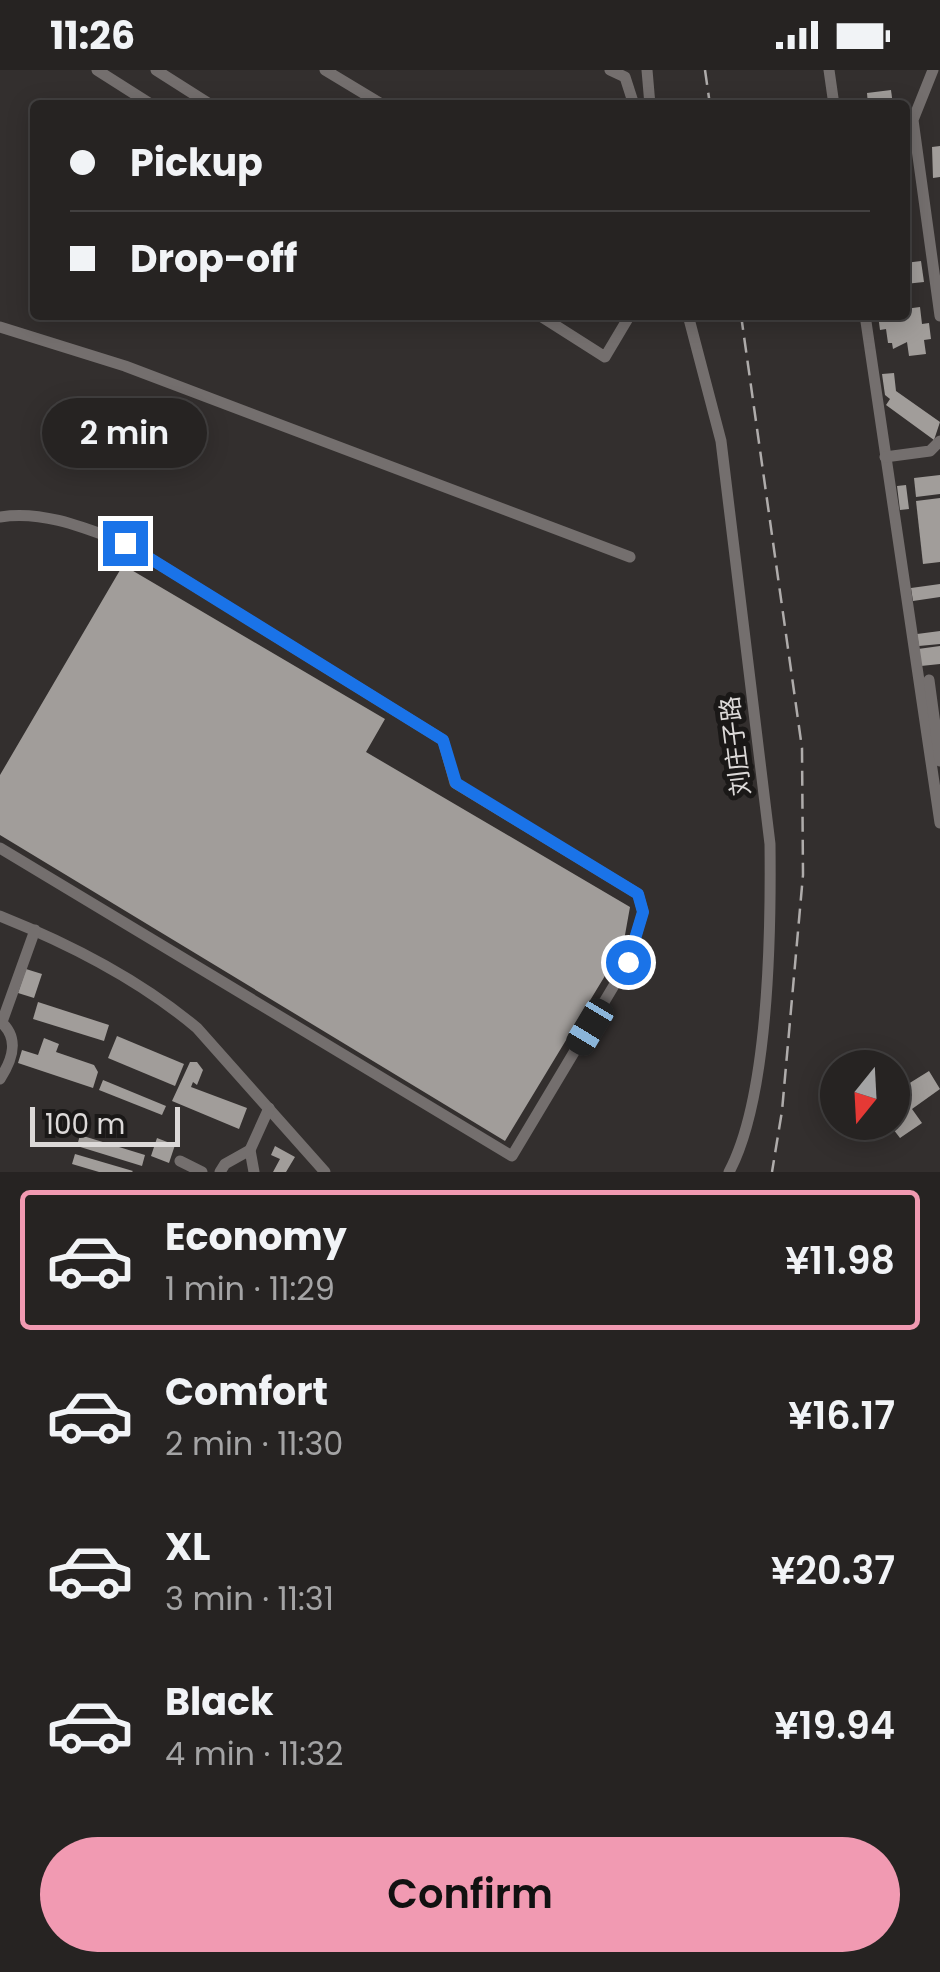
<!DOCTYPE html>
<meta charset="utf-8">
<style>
:root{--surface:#262322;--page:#2e2b2a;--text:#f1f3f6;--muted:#a4a4a5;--line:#424040;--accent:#f19ab2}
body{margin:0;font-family:Poppins,"Noto Sans SC",sans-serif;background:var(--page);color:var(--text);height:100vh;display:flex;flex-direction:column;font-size:38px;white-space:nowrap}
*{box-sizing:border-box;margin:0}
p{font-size:32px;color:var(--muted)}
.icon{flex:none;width:55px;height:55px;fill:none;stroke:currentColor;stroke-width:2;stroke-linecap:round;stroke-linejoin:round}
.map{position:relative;height:1102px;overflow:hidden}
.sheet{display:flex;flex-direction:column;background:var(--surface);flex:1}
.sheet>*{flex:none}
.guide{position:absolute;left:30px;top:30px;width:880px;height:220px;border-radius:10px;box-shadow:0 5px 25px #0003,0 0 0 2px var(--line);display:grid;align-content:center;height:220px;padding:0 40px;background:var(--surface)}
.needle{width:65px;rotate:198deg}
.buttons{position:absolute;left:820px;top:980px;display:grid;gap:20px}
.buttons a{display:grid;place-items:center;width:90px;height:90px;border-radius:50%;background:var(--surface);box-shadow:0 5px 25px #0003,0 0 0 2px var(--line);font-size:50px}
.scale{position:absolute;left:30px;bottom:25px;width:150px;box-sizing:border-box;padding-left:10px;border:5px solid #dcd9d8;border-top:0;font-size:28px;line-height:35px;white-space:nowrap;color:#dcd9d8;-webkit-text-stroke:8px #1a1817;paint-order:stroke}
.end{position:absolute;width:45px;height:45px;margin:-22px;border:12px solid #1a73e8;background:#fff;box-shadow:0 0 0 5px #fff}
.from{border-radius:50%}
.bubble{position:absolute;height:70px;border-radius:35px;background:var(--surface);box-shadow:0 5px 25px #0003,0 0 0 2px var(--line);font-size:32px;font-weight:600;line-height:70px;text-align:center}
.car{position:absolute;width:30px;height:60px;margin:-30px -15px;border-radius:12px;box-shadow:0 0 8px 2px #0007;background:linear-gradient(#222 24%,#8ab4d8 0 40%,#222 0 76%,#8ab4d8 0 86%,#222 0)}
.guide b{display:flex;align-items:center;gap:35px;height:95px;font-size:38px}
.guide b+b{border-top:2px solid var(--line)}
.guide i{width:25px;height:25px;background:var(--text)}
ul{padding:18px 0 0;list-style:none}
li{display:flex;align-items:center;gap:30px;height:140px;margin:0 20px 15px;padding:0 20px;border:5px solid transparent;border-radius:10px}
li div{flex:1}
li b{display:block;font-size:38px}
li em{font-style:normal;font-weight:600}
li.active{border-color:var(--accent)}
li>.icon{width:90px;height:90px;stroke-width:1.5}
.primary-button{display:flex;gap:20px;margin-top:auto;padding:20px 40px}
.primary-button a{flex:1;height:115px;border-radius:60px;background:var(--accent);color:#111;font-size:40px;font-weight:600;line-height:115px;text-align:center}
.status{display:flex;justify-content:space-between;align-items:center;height:70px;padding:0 50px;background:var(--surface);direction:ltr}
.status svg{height:28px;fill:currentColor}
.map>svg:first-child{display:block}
.building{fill:#a19d9a}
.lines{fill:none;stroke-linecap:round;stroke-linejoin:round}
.minor{stroke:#746f6e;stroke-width:11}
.rail{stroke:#afacab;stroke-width:2.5;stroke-dasharray:15 8;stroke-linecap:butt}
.route{stroke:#1a73e8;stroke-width:12}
.labels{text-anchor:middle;stroke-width:10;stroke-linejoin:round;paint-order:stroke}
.street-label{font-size:25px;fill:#dcd9d8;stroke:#1a1817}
</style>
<div class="status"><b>11:26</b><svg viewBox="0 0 49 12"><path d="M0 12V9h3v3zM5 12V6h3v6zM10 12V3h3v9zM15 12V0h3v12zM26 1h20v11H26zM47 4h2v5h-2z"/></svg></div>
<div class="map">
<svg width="940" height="1102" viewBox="0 0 940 1102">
<rect width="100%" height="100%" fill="#332f2e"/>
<!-- building -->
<g class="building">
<polygon points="891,20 893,35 868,35 867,23"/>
<polygon points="940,76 940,107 933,108 932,77"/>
<polygon points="921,191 924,212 905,214 905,193"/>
<polygon points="920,237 922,254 929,253 931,269 924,270 926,284 909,286 907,272 893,279 892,273 888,273 886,259 880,260 878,245 905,245 905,239"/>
<polygon points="894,303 896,321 940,352 934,370 886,335 890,329 885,325 882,304"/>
<polygon points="940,405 940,424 916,427 914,408"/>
<polygon points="906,415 909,439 900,440 897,416"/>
<polygon points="940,428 940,492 923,494 916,431"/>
<polygon points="123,495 385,649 366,682 630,837 623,876 505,1071 0,765 0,705"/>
<polygon points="940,514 940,527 913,531 911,518"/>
<polygon points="940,561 940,574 919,576 917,564"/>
<polygon points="940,576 940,594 921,596 918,579"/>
<polygon points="26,899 42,904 34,928 18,923"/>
<polygon points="38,932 109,955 104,971 33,949"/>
<polygon points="117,966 184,994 175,1016 108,988"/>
<polygon points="44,968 59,974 56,982 94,995 98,1002 93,1018 18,993 22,980 38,985"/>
<polygon points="190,992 197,992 203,1000 197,1015 193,1012 191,1017 247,1038 239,1059 172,1031"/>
<polygon points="929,1001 940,1019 912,1039 922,1053 900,1068 890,1055 880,1062 873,1052 892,1052 892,1024"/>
<polygon points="103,1010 166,1036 162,1045 99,1020"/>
<polygon points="80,1065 145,1085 142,1096 77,1076"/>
<polygon points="157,1068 175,1075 169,1093 151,1086"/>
<polygon points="275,1076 295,1087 286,1102 273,1102 280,1089 271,1085"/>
<polygon points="75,1084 133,1101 132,1102 99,1102 72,1094"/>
</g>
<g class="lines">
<!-- minor -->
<g class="minor">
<polyline points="97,0 152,35"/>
<polyline points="156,0 211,35"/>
<polyline points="325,0 383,35"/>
<polyline points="610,0 625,7 634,35"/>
<polyline points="647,0 650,35"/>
<polyline points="829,0 834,35"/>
<polyline points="933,0 913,50 940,246"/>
<polyline points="539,245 605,287 630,245"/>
<path d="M688,245L721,371L770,774C771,861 769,1027 729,1102"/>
<polyline points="865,245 940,753"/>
<polyline points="0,257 125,296 630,487"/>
<polyline points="885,387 930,381 940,371"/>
<path d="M0,447C43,440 85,458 125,473L443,670L455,713L638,824L643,842L628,892L512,1086L0,778"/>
<polyline points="929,610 940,691"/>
<path d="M0,846C70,874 139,909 197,958L325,1102"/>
<path d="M0,951C20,968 13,989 0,1009"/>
<polyline points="2,952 35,860"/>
<polyline points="250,1080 254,1102"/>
<polyline points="180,1091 202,1102"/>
<polyline points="220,1102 225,1094 250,1080 269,1038"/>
</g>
<!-- rail -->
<g class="rail">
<polyline points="705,0 710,35"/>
<polyline points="741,245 802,678 803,805 782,1041 772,1102"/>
</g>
</g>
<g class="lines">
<!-- route -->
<polyline class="route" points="125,473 443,670 456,713 638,824 643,842 628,892"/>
</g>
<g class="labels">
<!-- street labels -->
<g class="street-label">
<text transform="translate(735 676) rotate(-97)" y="9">刘庄子路</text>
</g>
</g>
</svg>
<div class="buttons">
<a><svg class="needle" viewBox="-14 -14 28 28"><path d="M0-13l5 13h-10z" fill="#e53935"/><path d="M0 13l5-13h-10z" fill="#a4a4a5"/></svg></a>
</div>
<div class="scale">100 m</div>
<i class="end from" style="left:628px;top:892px"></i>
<i class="end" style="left:125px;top:473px"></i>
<div class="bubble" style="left:42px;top:328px;width:165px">2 min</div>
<i class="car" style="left:590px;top:957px;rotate:211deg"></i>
<div class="guide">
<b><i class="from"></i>Pickup</b>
<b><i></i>Drop-off</b>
</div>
</div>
<section class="sheet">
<ul>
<li class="active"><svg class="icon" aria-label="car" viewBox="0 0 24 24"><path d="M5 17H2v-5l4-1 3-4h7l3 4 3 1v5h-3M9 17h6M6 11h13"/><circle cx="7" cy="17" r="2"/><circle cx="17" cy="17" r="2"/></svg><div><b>Economy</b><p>1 min · 11:29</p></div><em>¥11.98</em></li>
<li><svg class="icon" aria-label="car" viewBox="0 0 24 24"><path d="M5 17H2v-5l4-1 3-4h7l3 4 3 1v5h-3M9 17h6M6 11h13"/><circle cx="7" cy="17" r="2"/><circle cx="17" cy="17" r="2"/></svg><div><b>Comfort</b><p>2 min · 11:30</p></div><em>¥16.17</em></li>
<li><svg class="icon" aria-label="car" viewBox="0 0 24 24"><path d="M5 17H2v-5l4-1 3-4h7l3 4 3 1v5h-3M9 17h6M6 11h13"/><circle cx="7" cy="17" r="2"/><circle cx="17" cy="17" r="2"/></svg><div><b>XL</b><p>3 min · 11:31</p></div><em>¥20.37</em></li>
<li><svg class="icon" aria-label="car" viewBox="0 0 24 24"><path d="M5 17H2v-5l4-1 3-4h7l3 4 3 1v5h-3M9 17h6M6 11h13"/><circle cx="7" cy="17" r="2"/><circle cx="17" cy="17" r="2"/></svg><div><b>Black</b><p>4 min · 11:32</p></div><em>¥19.94</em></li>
</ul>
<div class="primary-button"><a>Confirm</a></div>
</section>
